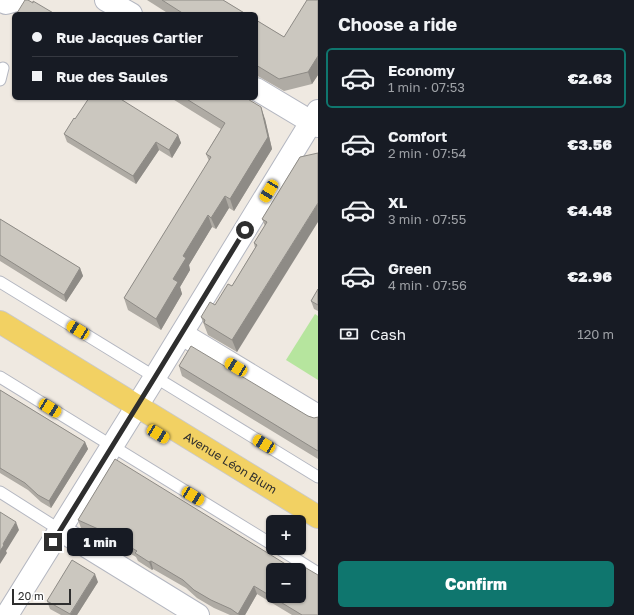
<!DOCTYPE html>
<meta charset="utf-8">
<style>
:root{--surface:#171b24;--page:#20242c;--text:#f1f3f6;--muted:#9ea1a6;--line:#363941;--accent:#0f766e}
body{margin:0;font-family:"Golos Text",sans-serif;background:var(--page);color:var(--text);height:100vh;display:flex;flex-direction:column;font-size:15px;white-space:nowrap}
*{box-sizing:border-box;margin:0}
p{font-size:13px;color:var(--muted)}
.icon{flex:none;width:22px;height:22px;fill:none;stroke:currentColor;stroke-width:2;stroke-linecap:round;stroke-linejoin:round}
.map{position:relative;flex:1;overflow:hidden}
.side{display:flex;flex-direction:column;background:var(--surface);width:316px}
.side>*{flex:none}
.banner{position:absolute;left:12px;top:12px;width:246px;height:88px;border-radius:6px;box-shadow:0 1px 3px #0004;display:grid;align-content:center;height:88px;padding:0 20px;background:var(--surface)}
.tools{position:absolute;left:266px;top:515px;display:grid;gap:8px}
.tools a{display:grid;place-items:center;width:40px;height:40px;border-radius:6px;background:var(--surface);box-shadow:0 1px 3px #0004;font-size:20px}
.scale{position:absolute;left:12px;bottom:10px;width:59px;box-sizing:border-box;padding-left:4px;border:2px solid #2e2e2e;border-top:0;font-size:11px;line-height:14px;white-space:nowrap;color:#2e2e2e;-webkit-text-stroke:3px #fff;paint-order:stroke}
.end{position:absolute;width:18px;height:18px;margin:-9px;border:5px solid #2e2e2e;background:#fff;box-shadow:0 0 0 2px #fff}
.from{border-radius:50%}
.bubble{position:absolute;height:28px;border-radius:6px;background:var(--surface);box-shadow:0 1px 3px #0004;font-size:13px;font-weight:800;line-height:28px;text-align:center}
.car{position:absolute;width:12px;height:24px;margin:-12px -6px;border-radius:5px;box-shadow:0 0 3px 1px #0007;background:linear-gradient(#f5c518 24%,#345 0 40%,#f5c518 0 76%,#345 0 86%,#f5c518 0)}
.banner b{display:flex;align-items:center;gap:14px;height:38px;font-size:15px}
.banner b+b{border-top:1px solid var(--line)}
.banner i{width:10px;height:10px;background:var(--text)}
ul{padding:0;list-style:none}
li{display:flex;align-items:center;gap:12px;height:60px;margin:0 8px 6px;padding:0 12px;border:2px solid transparent;border-radius:6px}
li div{flex:1}
li b{display:block;font-size:15px}
li em{font-style:normal;font-weight:800}
li.active{border-color:var(--accent)}
li>.icon{width:36px;height:36px;stroke-width:1.5}
h2{padding:0 20px;font-size:18px;line-height:48px}
.pay{display:flex;align-items:center;gap:10px;height:44px;padding:0 20px;font-size:15px}
.pay p{margin-inline-start:auto}
.primary-button{display:flex;gap:8px;margin-top:auto;padding:8px 20px}
.primary-button a{flex:1;height:46px;border-radius:6px;background:var(--accent);color:#fff;font-size:16px;font-weight:800;line-height:46px;text-align:center}
main{display:flex;flex:1;min-height:0}
.map>svg:first-child{display:block}
.green{fill:#b6e59e}
.lines{fill:none;stroke-linecap:round;stroke-linejoin:round}
.service-casing{stroke:#b4b7c1;stroke-width:13}
.minor-casing{stroke:#b4b7c1;stroke-width:24}
.primary-casing{stroke:#c9c9c9;stroke-width:24}
.service{stroke:#fff;stroke-width:11}
.minor{stroke:#fff;stroke-width:22}
.primary{stroke:#f2d163;stroke-width:22}
.wall{fill:#afaba4}
.shaded-wall{fill:#8e8b86}
.building{fill:#cbc7bf;stroke:#8e8b86;fill-rule:evenodd}
.route{stroke:#2e2e2e;stroke-width:5}
.labels{text-anchor:middle;stroke-width:3.5;stroke-linejoin:round;paint-order:stroke}
.street-label{font-size:12px;fill:#2e2e2e;stroke:#fff}
</style>
<main>
<div class="map">
<svg width="318" height="615" viewBox="0 0 318 615">
<rect width="100%" height="100%" fill="#efe9e1"/>
<!-- green -->
<polygon class="green" points="315,314 318,316 318,380 286,360"/>
<g class="lines">
<defs>
<g id="service">
<polyline points="0,80 3,68"/>
<polyline points="0,282 318,477"/>
<polyline points="0,377 273,545"/>
<polyline points="0,492 60,530"/>
<polyline points="278,548 318,573"/>
</g>
<g id="minor">
<polyline points="106,0 131,14"/>
<polyline points="6,3 17,0"/>
<polyline points="256,89 318,126"/>
<polyline points="182,334 318,416"/>
<polyline points="60,530 198,615"/>
<polyline points="7,615 155,377 318,111"/>
</g>
<g id="primary">
<path id="s1" d="M0,322L318,517"/>
</g>
</defs>
<!-- service casing -->
<use href="#service" class="service-casing"/>
<!-- minor casing -->
<use href="#minor" class="minor-casing"/>
<!-- primary casing -->
<use href="#primary" class="primary-casing"/>
<!-- service -->
<use href="#service" class="service"/>
<!-- minor -->
<use href="#minor" class="minor"/>
<!-- primary -->
<use href="#primary" class="primary"/>
</g>
<!-- wall -->
<g class="wall">
<polygon points="147,0 223,0 246,14 169,14"/>
<polygon points="318,0 318,75 312,84 284,91 256,75 256,20 284,37"/>
<polygon points="171,98 246,98 265,119 272,149 234,211 229,208 216,229 212,227 189,265 190,270 180,287 182,294 161,330 128,310 124,298 209,161 206,154 221,129"/>
<polygon points="75,119 178,135 181,143 172,158 159,150 136,184 67,142 64,134"/>
<polygon points="300,157 237,352 208,335 201,317 215,305 232,286 255,248 254,243 265,226 262,219"/>
<polygon points="0,219 80,268 83,276 66,302 0,261"/>
<polygon points="318,289 318,311 314,309 311,301"/>
<polygon points="179,366 308,416 314,418 318,417 318,459 182,376"/>
<polygon points="0,390 85,442 88,449 51,508 41,502 28,490 0,473"/>
<polygon points="115,459 318,615 292,615 257,594 245,615 230,615 214,608 197,598 186,588 153,569 152,570 138,561 136,557 108,540 81,528 78,520"/>
<polygon points="98,582 77,615 61,615 50,609 47,601"/>
</g>
<!-- shaded-wall -->
<g class="shaded-wall">
<polygon points="318,56 318,75 312,84 308,72"/>
<polygon points="261,107 265,119 272,149 234,211 230,199"/>
<polygon points="178,135 181,143 172,158 169,150"/>
<polygon points="156,142 159,150 136,184 133,176"/>
<polygon points="225,196 229,208 216,229 211,218"/>
<polygon points="318,203 318,222 237,352 232,340"/>
<polygon points="208,215 212,227 189,265 190,270 180,287 182,294 161,330 156,319 183,256"/>
<polygon points="80,268 83,276 66,302 64,295"/>
<polygon points="85,442 88,449 51,508 49,501"/>
<polygon points="16,522 19,530 6,551 7,553 0,564 0,551 3,544"/>
<polygon points="151,561 153,569 152,570 149,562"/>
<polygon points="95,574 98,582 77,615 70,615"/>
<polygon points="254,586 257,594 245,615 239,615 238,614"/>
</g>
<!-- building -->
<g class="building">
<polygon points="25,0 28,0 33,3 33,1 55,14 18,14 17,13"/>
<polygon points="162,0 223,0 246,14 184,14"/>
<polygon points="307,0 318,0 318,56 308,72 279,79 256,65 256,20 284,37"/>
<polygon points="89,98 119,98 178,135 169,150 156,142 133,176 64,134 74,118 75,119"/>
<polygon points="185,98 246,98 261,107 268,137 230,199 225,196 211,218 208,215 183,256 186,258 173,279 178,282 156,319 124,298 211,157 206,154 225,123"/>
<polygon points="318,153 318,203 232,340 204,323 205,320 201,317 210,302 215,305 228,284 232,286 257,245 254,243 267,222 262,219 300,157"/>
<polygon points="0,219 80,268 64,295 0,255"/>
<polygon points="318,289 318,305 311,301"/>
<polygon points="191,346 308,416 314,418 318,417 318,451 179,366"/>
<polygon points="0,390 85,442 49,501 38,495 25,483 0,468"/>
<path d="M115,459L292,568L295,564L300,567L301,565L318,575V615H302L254,586L238,614L231,609L211,600L194,590L183,580L151,561L149,562L135,553L137,551L105,532L78,520ZM273,570H299V596H273Z"/>
<polygon points="0,512 16,522 3,544 4,545 0,551"/>
<polygon points="72,560 95,574 70,614 47,601"/>
</g>
<g class="lines">
<!-- route -->
<polyline class="route" points="53,542 155,377 245,230"/>
</g>
<g class="labels">
<!-- street labels -->
<g class="street-label">
<text dy="4" stroke="none"><textPath href="#s1" startOffset="270">Avenue Léon Blum</textPath></text>
</g>
</g>
</svg>
<div class="tools">
<a>+</a>
<a>−</a>
</div>
<div class="scale">20 m</div>
<i class="end from" style="left:245px;top:230px"></i>
<i class="end" style="left:53px;top:542px"></i>
<div class="bubble" style="left:67px;top:528px;width:66px">1 min</div>
<i class="car" style="left:269px;top:191px;rotate:211deg"></i>
<i class="car" style="left:78px;top:330px;rotate:301deg"></i>
<i class="car" style="left:236px;top:367px;rotate:301deg"></i>
<i class="car" style="left:50px;top:408px;rotate:122deg"></i>
<i class="car" style="left:158px;top:434px;rotate:122deg"></i>
<i class="car" style="left:264px;top:444px;rotate:301deg"></i>
<i class="car" style="left:193px;top:496px;rotate:121deg"></i>
<div class="banner">
<b><i class="from"></i>Rue Jacques Cartier</b>
<b><i></i>Rue des Saules</b>
</div>
</div>
<section class="side">
<h2>Choose a ride</h2>
<ul>
<li class="active"><svg class="icon" aria-label="car" viewBox="0 0 24 24"><path d="M5 17H2v-5l4-1 3-4h7l3 4 3 1v5h-3M9 17h6M6 11h13"/><circle cx="7" cy="17" r="2"/><circle cx="17" cy="17" r="2"/></svg><div><b>Economy</b><p>1 min · 07:53</p></div><em>€2.63</em></li>
<li><svg class="icon" aria-label="car" viewBox="0 0 24 24"><path d="M5 17H2v-5l4-1 3-4h7l3 4 3 1v5h-3M9 17h6M6 11h13"/><circle cx="7" cy="17" r="2"/><circle cx="17" cy="17" r="2"/></svg><div><b>Comfort</b><p>2 min · 07:54</p></div><em>€3.56</em></li>
<li><svg class="icon" aria-label="car" viewBox="0 0 24 24"><path d="M5 17H2v-5l4-1 3-4h7l3 4 3 1v5h-3M9 17h6M6 11h13"/><circle cx="7" cy="17" r="2"/><circle cx="17" cy="17" r="2"/></svg><div><b>XL</b><p>3 min · 07:55</p></div><em>€4.48</em></li>
<li><svg class="icon" aria-label="car" viewBox="0 0 24 24"><path d="M5 17H2v-5l4-1 3-4h7l3 4 3 1v5h-3M9 17h6M6 11h13"/><circle cx="7" cy="17" r="2"/><circle cx="17" cy="17" r="2"/></svg><div><b>Green</b><p>4 min · 07:56</p></div><em>€2.96</em></li>
</ul>
<div class="pay"><svg class="icon" aria-label="cash" viewBox="0 0 24 24"><path d="M3 7h18v10H3z"/><circle cx="12" cy="12" r="2"/></svg>Cash<p>120 m</p></div>
<div class="primary-button"><a>Confirm</a></div>
</section>
</main>
